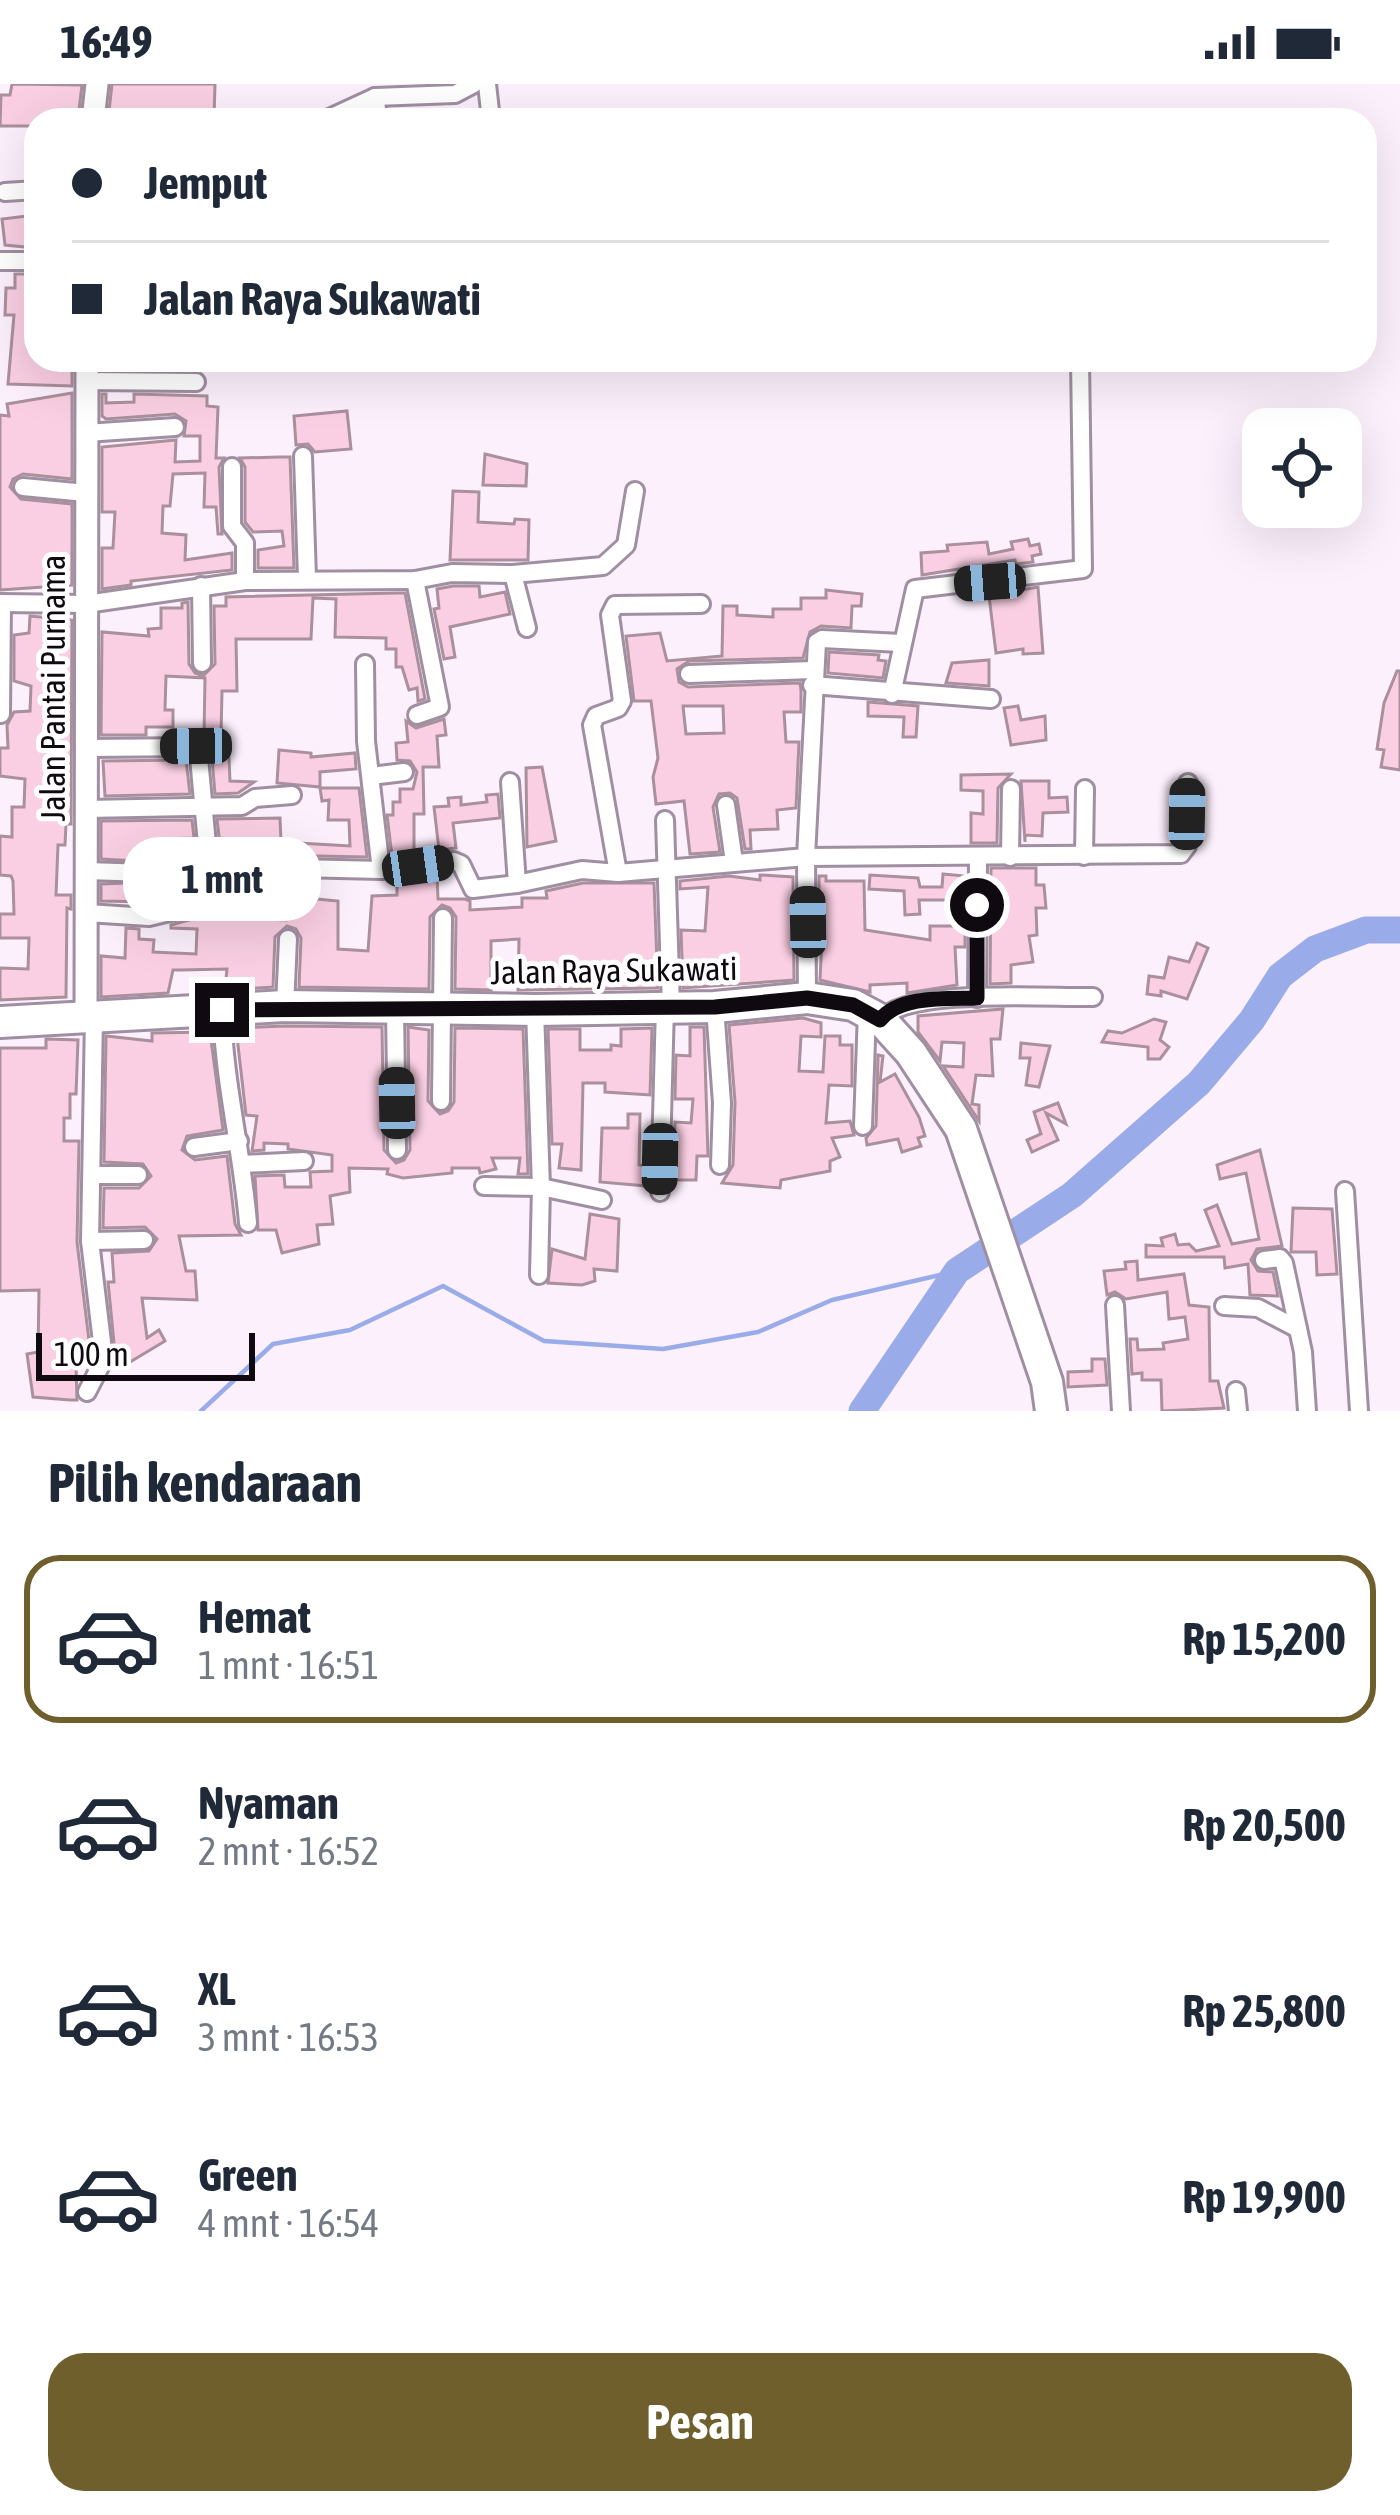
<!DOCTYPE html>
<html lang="id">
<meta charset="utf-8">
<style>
:root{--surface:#fff;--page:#f6f6f7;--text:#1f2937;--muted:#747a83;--line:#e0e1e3;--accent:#6f5f2c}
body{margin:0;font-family:"Asap Condensed",sans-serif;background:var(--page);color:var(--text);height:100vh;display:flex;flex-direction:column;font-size:45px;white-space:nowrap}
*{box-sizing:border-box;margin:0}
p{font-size:39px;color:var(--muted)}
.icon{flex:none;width:66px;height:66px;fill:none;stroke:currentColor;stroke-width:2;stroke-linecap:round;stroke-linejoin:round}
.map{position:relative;height:1327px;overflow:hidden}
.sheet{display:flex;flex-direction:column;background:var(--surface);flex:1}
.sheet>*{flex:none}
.top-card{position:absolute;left:24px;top:24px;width:1353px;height:264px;border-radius:36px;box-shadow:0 12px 48px #0002;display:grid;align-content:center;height:264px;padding:0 48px;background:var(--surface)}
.tools{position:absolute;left:1242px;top:324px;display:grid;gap:24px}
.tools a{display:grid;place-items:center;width:120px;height:120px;border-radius:24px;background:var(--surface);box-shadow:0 12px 48px #0002;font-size:60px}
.scale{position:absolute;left:36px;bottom:30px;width:219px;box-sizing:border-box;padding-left:12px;border:6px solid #0f0910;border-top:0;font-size:33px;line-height:42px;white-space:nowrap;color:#0f0910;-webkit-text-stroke:9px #fff;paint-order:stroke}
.end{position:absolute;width:54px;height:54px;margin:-27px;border:15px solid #0f0910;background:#fff;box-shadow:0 0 0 6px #fff}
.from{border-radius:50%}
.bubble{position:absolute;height:84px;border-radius:36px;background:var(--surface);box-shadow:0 12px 48px #0002;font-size:39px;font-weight:700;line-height:84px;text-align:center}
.car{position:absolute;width:36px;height:72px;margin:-36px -18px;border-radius:15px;box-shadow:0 0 9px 3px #0007;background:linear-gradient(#222 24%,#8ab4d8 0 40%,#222 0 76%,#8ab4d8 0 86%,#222 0)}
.top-card b{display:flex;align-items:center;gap:42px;height:114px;font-size:45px}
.top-card b+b{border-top:3px solid var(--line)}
.top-card i{width:30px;height:30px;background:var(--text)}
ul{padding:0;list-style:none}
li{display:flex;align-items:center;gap:36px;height:168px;margin:0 24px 18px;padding:0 24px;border:6px solid transparent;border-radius:36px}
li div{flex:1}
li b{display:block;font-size:45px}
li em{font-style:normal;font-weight:700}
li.active{border-color:var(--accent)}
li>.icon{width:108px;height:108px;stroke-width:1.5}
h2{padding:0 48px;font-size:54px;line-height:144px}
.primary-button{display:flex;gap:24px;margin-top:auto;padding:24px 48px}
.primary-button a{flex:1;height:138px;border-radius:36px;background:var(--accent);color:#fff;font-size:48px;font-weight:700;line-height:138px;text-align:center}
.status{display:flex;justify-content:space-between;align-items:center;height:84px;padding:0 60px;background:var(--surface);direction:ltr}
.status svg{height:33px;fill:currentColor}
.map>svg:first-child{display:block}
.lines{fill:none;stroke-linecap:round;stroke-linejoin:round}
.stream{stroke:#99abe8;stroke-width:4.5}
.river{stroke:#99abe8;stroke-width:27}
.building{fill:#facfe3;stroke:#aa909b;stroke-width:3;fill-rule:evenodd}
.street-casing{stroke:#a08fa2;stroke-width:22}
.secondary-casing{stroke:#a08fa2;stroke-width:27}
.highway-casing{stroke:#a08fa2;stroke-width:36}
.street{stroke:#fff;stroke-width:16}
.secondary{stroke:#fff;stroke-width:21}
.highway{stroke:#fff;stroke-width:30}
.route{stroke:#0f0910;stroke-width:15}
.labels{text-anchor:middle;stroke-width:10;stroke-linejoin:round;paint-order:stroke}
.street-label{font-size:33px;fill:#0f0910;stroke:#fff}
</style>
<div class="status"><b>16:49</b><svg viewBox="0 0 49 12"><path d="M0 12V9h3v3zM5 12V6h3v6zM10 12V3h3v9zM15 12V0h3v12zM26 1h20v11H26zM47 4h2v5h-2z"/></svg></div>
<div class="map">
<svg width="1400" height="1327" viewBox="0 0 1400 1327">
<rect width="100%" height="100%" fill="#fcf0fd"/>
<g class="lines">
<!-- stream -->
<polyline class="stream" points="201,1327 273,1260 350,1246 443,1202 544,1257 663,1265 758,1248 832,1216 957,1187"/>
<!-- river -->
<polyline class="river" points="862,1327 957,1187 1072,1111 1199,999 1252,936 1280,892 1315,865 1366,846 1400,846"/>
</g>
<!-- building -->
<g class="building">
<polygon points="12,0 82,1 78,34 43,31 36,42 0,42 1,11 10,11"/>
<polygon points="112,0 215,0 214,34 108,36"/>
<polygon points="36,131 36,164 5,161 2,135"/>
<polygon points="15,190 36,190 36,232 29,232 28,265 36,266 36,276 72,277 72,302 8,300 14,231 5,231 6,204 15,204"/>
<polygon points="102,276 193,276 194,285 102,284"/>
<polygon points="72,309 72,395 23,390 13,395 10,403 21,415 72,420 72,501 0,506 0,331 9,332 7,320"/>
<polygon points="102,310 106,310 106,319 134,318 134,310 207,312 207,322 218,323 216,374 224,374 219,383 222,450 218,450 216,423 204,423 205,389 173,390 170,422 163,422 162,449 186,451 185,476 232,469 232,486 131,497 131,501 102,505 102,464 113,464 115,428 102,428 102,363 176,356 175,378 200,377 200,352 184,352 186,337 175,330 106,335 102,332"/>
<polygon points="347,327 351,365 315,368 308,360 296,361 294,332"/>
<polygon points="485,370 527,380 526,402 483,401"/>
<polygon points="280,373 290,373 294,484 258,484 258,466 284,462 282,447 253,448 245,438 245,383 240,374"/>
<polygon points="453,407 479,408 478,438 514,440 515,435 529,436 528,476 450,476"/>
<polygon points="1028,455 1030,462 1039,460 1041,470 1032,472 1033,478 1016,480 1015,476 922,491 921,469 948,467 947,461 987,458 989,470 1013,465 1011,458"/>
<polygon points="453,502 479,502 480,513 505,508 510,530 450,543 455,573 444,575 434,525 439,524 437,505"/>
<polygon points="1038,503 1043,569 1023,570 1023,565 996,569 989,512"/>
<path d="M826,506L862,510L861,522H852L851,544L821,542L810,548L803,574L689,577L677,585L679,598L688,603L800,599L801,606V628H784L786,658H799L796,724L777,726L778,745L750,746L751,765H745L737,714L730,709L719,710L713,723L720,768L690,770L684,717L656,720L653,693L658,674L651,617H634L626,552L660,549L667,577L722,572L723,522H737V531L773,533V525H801V514H826ZM683,622H723L724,649L686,650Z"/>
<polygon points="398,509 405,509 425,615 418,617 417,604 409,606 402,583 396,583 396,565 386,565 386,554 335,553 336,515 313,514 311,555 236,555 237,607 222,607 221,652 228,652 230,697 254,698 238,709 215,710 211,662 204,652 205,594 166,592 165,626 173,626 173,643 146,643 146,651 101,651 102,548 149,552 148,545 161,544 161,524 182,524 182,519 188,518 189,580 195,589 203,592 215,580 214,522 226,522 226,513"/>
<polygon points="30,532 72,536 71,740 66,740 65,761 58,761 56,811 71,811 71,825 67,824 66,913 0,916 0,884 28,885 29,854 0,854 0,830 14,830 13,797 11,792 0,791 0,752 12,753 12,723 24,723 25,695 0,692 0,664 8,664 7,641 14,628 30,627 31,602 14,597 14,551 29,549"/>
<polygon points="829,568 879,571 878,576 886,577 883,594 828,589"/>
<polygon points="989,576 989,602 946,599 952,579"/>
<polygon points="1397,587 1400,587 1400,686 1381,683 1384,666 1377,665 1384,619"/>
<polygon points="868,618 918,622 916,653 903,653 904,633 868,632"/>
<polygon points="1018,622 1021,636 1045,632 1046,656 1011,661 1004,624"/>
<polygon points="444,635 446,651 437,652 439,683 423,683 424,730 414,730 414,769 392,772 387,731 393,731 393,718 400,718 400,705 413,705 417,688 410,677 397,676 396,659 408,658 406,637 416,644"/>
<polygon points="279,666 311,669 311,673 355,669 356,685 320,688 320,703 277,699"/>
<polygon points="186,676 190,710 105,712 103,677"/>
<polygon points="542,683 556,757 527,763 526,684"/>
<polygon points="1011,690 998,704 997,759 971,759 971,729 983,730 983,707 961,706 961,691"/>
<polygon points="1021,697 1049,697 1049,714 1067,713 1068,728 1043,729 1042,752 1025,751 1025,758"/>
<polygon points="320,704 359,704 367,773 221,770 217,735 280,734 281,758 350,762 349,736 328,736 329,716 322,717"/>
<polygon points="498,710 500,734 453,739 456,764 439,766 434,723 449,722 448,714 461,713 461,721 487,718 486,711"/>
<polygon points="192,736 194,754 167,755 167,779 195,779 195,769 196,781 189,810 178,813 179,790 160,791 153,778 101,775 101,737"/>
<polygon points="991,784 1036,784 1036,801 1044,801 1046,824 1036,824 1037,851 1029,852 1033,878 1011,881 1011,899 990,900"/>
<polygon points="943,790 965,792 965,863 955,863 957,901 907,909 907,899 870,901 870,908 820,896 823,834 819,834 819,792 826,792 826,797 864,797 865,846 930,856 930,842 952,842 953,816 919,816 920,830 905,831 904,807 869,805 870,791 918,794 920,803 942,803"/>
<polygon points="760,791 793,793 794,896 683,904 681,846 705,847 708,803 680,805 680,797 729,792 760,796"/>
<polygon points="437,792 438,815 465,815 470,817 470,826 522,823 522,814 547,814 546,807 583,799 654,799 658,904 518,906 519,855 491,857 491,906 455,905 456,833 450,824 442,821 430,833 429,905 299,903 301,854 296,845 287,842 275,853 273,903 241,905 242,895 226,895 227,885 181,886 173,886 168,909 101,913 101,872 125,874 126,844 139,845 139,855 154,856 153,868 196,870 197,845 171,844 171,841 207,831 219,795 265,796 262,835 286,836 286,828 291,828 291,798 287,797 304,797 307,814 338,817 338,865 368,867 372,812 397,811 397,797"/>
<polygon points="155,798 155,818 101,817 101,800"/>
<polygon points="1197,859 1208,864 1187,915 1161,907 1161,912 1147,910 1149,892 1164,894 1169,873 1189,878"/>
<polygon points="1003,925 1000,955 991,955 993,992 976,991 972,1020 979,1021 979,1037 943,982 963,983 964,959 942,958 940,977 918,948 918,932"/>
<polygon points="803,934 821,939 821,953 801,952 799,987 823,988 825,952 840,952 840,961 852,961 852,1002 829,1001 826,1039 850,1037 854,1051 832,1054 840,1073 830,1077 830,1087 781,1096 780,1104 722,1099 733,1081 735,1018 729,941"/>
<polygon points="1154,935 1166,938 1160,956 1169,963 1160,975 1148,975 1148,963 1102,958 1108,947 1122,949"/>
<polygon points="285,942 382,943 384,1066 396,1079 404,1076 410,1066 408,943 429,946 428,1017 440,1030 448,1027 454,1018 455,944 523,945 528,1090 518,1090 520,1074 492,1074 496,1085 480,1089 479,1084 452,1084 452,1089 403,1094 387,1090 388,1085 349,1084 350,1108 330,1112 333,1140 317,1141 319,1160 282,1169 276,1146 258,1146 255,1092 284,1091 285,1103 311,1103 310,1088 332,1087 332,1071 288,1065 288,1060 264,1059 264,1066 252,1067 257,1032 246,1031 236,944"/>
<polygon points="690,943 704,943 708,1072 697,1072 696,1096 673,1096 675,1038 691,1039 693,1015 675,1015 676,971 690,972"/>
<polygon points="652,944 650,1011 605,1008 605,999 583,999 581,1086 559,1084 562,1060 552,1060 548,945 580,945 580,966 611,966 611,961 621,962 621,945"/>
<polygon points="210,948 223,1046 187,1052 182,1066 195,1076 227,1072 235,1140 241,1151 179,1152 186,1187 195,1187 197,1216 142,1214 147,1254 159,1246 165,1257 130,1278 116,1279 108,1198 114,1198 112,1169 149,1167 157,1155 145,1143 103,1144 104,1104 139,1104 151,1092 143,1080 104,1078 106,952 152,957 152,949"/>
<polygon points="46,955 78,956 76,1010 70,1010 70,1034 64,1034 64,1057 79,1057 77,1158 91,1273 87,1280 76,1280 77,1316 70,1316 33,1313 27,1270 38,1268 39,1206 0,1207 0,964 46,964"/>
<polygon points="1021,959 1050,962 1039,1003 1026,1001 1030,974 1020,974"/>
<polygon points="878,971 883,972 880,998 895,990 919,1033 925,1052 918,1054 921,1062 902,1068 898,1055 867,1061 866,1054 876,1042"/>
<polygon points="1058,1019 1066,1040 1046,1029 1058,1056 1032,1068 1027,1056 1041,1050 1034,1028"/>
<polygon points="628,1030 640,1030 639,1081 648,1082 647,1102 600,1098 602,1044 628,1044"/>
<polygon points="1260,1066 1282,1162 1257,1165 1251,1176 1258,1187 1273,1188 1278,1212 1250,1211 1248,1180 1225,1184 1224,1173 1146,1173 1146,1161 1163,1162 1161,1154 1175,1150 1178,1161 1189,1160 1196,1167 1219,1162 1205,1126 1217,1121 1232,1160 1259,1155 1246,1089 1220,1095 1217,1081"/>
<polygon points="1293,1124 1332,1125 1337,1190 1317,1191 1316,1168 1291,1168"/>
<polygon points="590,1130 619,1135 617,1187 594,1185 595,1197 582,1201 548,1199 552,1165 585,1175"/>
<polygon points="1137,1177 1138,1196 1184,1190 1189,1221 1209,1223 1210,1297 1218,1297 1224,1324 1162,1327 1161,1296 1142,1296 1142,1289 1132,1290 1130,1255 1137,1255 1138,1266 1164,1265 1163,1259 1188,1255 1185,1233 1169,1235 1167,1208 1126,1215 1115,1208 1107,1211 1104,1187 1126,1185 1125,1178"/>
<polygon points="1092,1275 1105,1275 1107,1301 1068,1303 1068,1288 1092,1287"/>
</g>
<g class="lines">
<defs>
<g id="street">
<polyline points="487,0 491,36"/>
<polyline points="375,13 455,10 474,0"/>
<polyline points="325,36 375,13 379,36"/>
<polyline points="5,108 36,106"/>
<polyline points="0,177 36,177"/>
<polyline points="87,297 196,298"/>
<polyline points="86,349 175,343"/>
<polyline points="303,372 307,494"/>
<polyline points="232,383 232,442 245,459 245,497"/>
<polyline points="23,403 86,409"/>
<polyline points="513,490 527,544"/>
<polyline points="415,496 440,623 417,631"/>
<polyline points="201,502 202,579"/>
<polyline points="0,519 86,520 245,497 415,496 452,489 513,490 603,482 626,461 635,407"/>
<polyline points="365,580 366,657 381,786"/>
<polyline points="689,590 813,586"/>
<polyline points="812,601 991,615"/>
<polyline points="892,610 915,505 1083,485 1080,276"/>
<polyline points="1,630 2,519"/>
<polyline points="87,664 198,663 209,782 199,821 149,833 87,829"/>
<polyline points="371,692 404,688"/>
<polyline points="510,698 517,800 582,786 618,789 806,773 817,558 822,555 901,559"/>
<polyline points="726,721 734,778"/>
<polyline points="86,725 242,722 255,714 292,711"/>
<polyline points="665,736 671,923"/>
<polyline points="1084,772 1085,705"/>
<polyline points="1010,773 1011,705"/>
<polyline points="209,782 381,786 454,777 461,780 473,805 517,800"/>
<polyline points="87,787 147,789"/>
<polyline points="618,789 592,641 596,632 618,624 622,617 610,531 615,521 701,520"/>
<polyline points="807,914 806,773 1181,770 1187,762 1188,699"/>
<polyline points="977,914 978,774"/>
<polyline points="285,922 288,855"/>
<polyline points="715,923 722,1019 720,1081"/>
<path d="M222,926C224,998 242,1067 248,1139"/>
<polyline points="395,926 397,1066"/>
<polyline points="535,926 541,1103 539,1191"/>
<path d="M881,936C906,903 1049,914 1093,913"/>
<polyline points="441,1017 443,834"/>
<polyline points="863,1042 867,927"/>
<polyline points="194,1063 239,1057"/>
<polyline points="243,1080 304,1077"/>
<polyline points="92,1091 138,1091"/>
<polyline points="484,1102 541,1103 602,1116"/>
<polyline points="1345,1107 1359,1327"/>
<polyline points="660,1108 665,922"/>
<polyline points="90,1157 144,1156"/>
<polyline points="1264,1176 1280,1174 1284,1179 1303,1268 1307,1327"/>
<polyline points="1115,1221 1121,1327"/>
<polyline points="1224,1222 1258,1224 1298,1245"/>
<polyline points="1236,1307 1238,1327"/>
<polyline points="87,1308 104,1275 90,1157 94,933"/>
</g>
<g id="secondary">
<polyline points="93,36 97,0"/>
<polyline points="86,933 87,276"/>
</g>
<polyline id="highway" points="0,938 285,922 535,926 715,923 807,914 853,921 881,936 911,969 961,1045 1047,1298 1051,1327"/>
</defs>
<!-- street casing -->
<use href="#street" class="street-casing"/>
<!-- secondary casing -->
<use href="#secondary" class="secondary-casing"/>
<!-- highway casing -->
<use href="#highway" class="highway-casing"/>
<!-- street -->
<use href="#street" class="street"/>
<!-- secondary -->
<use href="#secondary" class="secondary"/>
<!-- highway -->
<use href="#highway" class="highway"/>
</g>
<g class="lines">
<!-- route -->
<path class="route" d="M222,926L715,923L807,914L853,921L880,936C900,911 948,915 977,914V821"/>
</g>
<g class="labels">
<!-- street labels -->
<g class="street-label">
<text transform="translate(53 604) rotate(-90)" y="12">Jalan Pantai Purnama</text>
<text transform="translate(614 886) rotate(-1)" y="12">Jalan Raya Sukawati</text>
</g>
</g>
</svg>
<div class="tools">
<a><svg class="icon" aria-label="locate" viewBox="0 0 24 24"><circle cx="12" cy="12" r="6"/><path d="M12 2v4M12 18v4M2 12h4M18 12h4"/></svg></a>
</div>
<div class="scale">100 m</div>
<i class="end from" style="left:977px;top:821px"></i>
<i class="end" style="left:222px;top:926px"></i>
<div class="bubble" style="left:123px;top:753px;width:198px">1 mnt</div>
<i class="car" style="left:990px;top:498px;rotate:266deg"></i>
<i class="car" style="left:196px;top:662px;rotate:269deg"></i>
<i class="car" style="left:1187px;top:730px;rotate:1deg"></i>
<i class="car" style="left:418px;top:782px;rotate:82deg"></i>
<i class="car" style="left:808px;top:838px;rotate:359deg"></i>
<i class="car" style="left:397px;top:1019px;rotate:359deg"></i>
<i class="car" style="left:660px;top:1075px;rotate:181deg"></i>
<div class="top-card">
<b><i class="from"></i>Jemput</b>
<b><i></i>Jalan Raya Sukawati</b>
</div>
</div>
<section class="sheet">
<h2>Pilih kendaraan</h2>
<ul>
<li class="active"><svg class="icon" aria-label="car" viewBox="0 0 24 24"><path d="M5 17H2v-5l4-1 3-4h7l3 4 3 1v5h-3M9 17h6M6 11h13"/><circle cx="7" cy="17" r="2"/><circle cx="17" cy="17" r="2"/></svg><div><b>Hemat</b><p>1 mnt · 16:51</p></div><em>Rp 15,200</em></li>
<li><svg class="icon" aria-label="car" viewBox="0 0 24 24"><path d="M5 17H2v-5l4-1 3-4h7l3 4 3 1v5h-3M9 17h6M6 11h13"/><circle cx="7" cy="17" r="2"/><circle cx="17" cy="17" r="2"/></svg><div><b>Nyaman</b><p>2 mnt · 16:52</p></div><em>Rp 20,500</em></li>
<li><svg class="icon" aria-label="car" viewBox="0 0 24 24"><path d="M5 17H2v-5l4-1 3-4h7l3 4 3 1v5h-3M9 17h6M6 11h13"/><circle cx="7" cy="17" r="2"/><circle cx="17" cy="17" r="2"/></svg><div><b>XL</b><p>3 mnt · 16:53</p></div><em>Rp 25,800</em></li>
<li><svg class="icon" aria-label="car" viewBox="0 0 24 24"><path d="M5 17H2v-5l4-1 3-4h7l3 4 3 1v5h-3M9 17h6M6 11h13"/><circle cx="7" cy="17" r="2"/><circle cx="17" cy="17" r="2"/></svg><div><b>Green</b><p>4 mnt · 16:54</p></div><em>Rp 19,900</em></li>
</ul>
<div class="primary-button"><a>Pesan</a></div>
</section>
